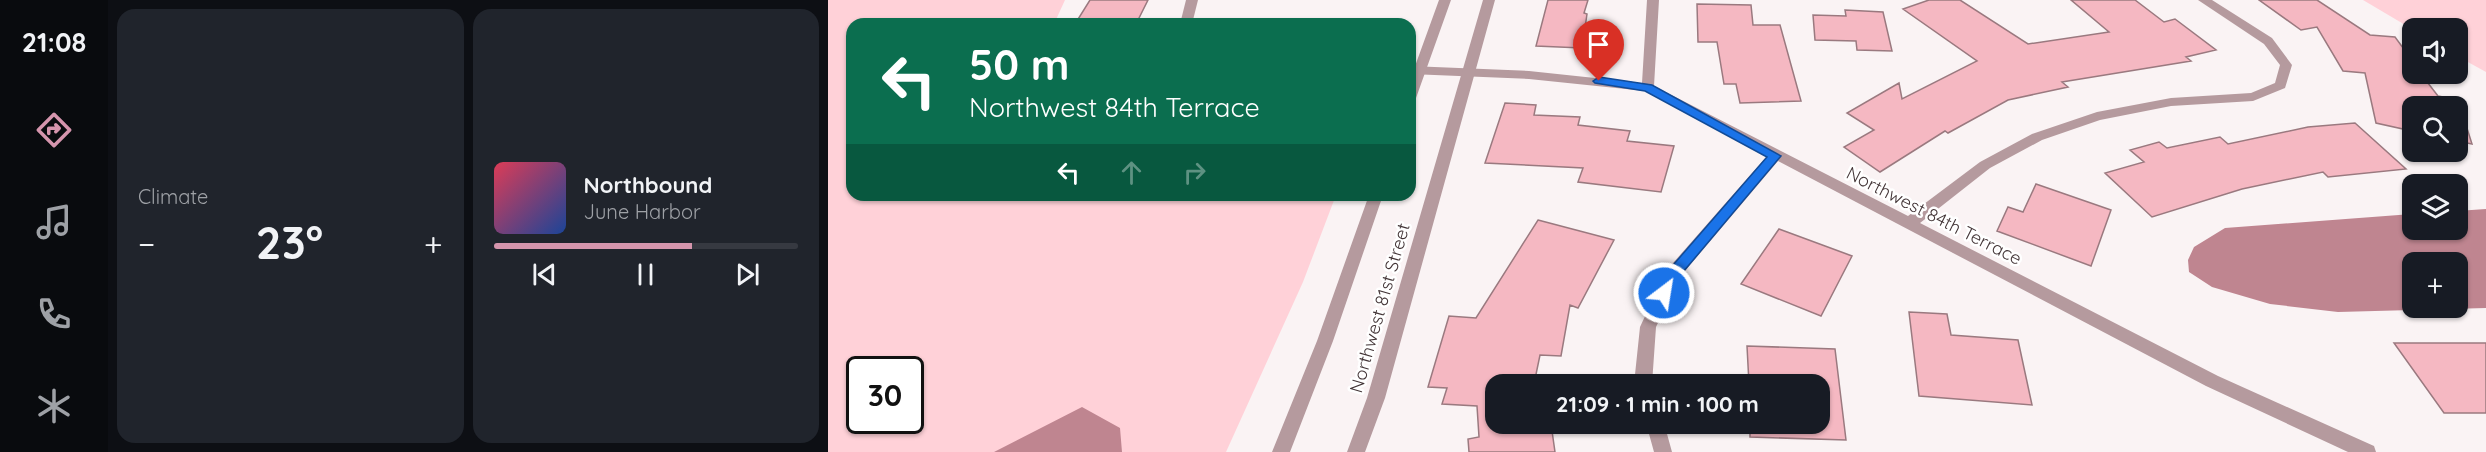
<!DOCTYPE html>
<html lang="en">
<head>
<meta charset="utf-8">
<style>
	body { margin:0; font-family:Quicksand,sans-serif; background:#20242c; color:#f1f3f6; height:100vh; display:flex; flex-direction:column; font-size:22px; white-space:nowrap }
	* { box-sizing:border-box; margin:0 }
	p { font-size:20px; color:#9ea1a6 }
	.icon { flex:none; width:33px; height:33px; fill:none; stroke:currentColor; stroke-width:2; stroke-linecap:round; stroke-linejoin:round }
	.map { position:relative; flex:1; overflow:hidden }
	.sheet { display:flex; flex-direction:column; gap:9px; padding:9px; background:#0d0f14; width:720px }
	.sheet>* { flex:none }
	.hud { position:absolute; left:18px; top:18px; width:570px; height:183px; border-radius:18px; box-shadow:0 2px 4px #0004; background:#0b6e4f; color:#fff; overflow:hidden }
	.buttons { position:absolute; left:1574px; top:18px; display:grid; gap:12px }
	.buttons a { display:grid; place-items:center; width:66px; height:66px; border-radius:12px; background:#171b24; box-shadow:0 2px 4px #0004; font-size:30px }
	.speed { position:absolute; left:18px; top:356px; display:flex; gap:12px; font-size:30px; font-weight:700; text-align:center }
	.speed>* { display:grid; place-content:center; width:78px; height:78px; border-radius:50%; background:#171b24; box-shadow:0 2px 4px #0004; line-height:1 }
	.speed .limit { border:3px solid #111; border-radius:9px; background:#fff; color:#111 }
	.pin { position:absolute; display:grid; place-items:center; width:51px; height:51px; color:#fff; margin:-62px -26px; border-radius:50% 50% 50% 0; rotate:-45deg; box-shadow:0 0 6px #0007 }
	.pin .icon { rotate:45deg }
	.me { position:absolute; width:66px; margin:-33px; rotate:31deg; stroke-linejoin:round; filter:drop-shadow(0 0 4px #0008) }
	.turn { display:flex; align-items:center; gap:21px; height:126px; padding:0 24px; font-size:27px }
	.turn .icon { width:78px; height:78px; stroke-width:2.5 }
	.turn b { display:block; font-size:42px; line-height:51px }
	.lanes { display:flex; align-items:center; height:57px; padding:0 24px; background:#0003; justify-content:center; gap:30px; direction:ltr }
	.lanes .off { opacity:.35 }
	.big { font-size:45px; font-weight:800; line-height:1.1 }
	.sheet .tile { flex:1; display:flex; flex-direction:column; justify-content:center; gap:9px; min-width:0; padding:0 21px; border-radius:18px; background:#20242c }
	.song { display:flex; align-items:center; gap:18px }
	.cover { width:72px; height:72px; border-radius:9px; background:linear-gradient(135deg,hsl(350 70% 55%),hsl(220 70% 35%)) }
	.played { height:6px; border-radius:3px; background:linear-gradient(90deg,#d595ad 65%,#363941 65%) }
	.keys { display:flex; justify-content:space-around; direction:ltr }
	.heat { display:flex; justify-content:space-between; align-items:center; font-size:33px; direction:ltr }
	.sheet .tiles { flex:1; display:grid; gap:9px; grid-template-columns:repeat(2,1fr) }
	.trip { position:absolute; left:657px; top:374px; width:345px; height:60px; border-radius:18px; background:#171b24; box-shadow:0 2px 4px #0004; font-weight:800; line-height:60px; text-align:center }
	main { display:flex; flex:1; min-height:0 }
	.menu { display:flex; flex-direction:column; width:108px; justify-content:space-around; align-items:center; background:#090b0e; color:#9ea1a6 }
	.menu .icon { width:42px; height:42px }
	.menu .on { color:#d595ad }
	.menu b { font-size:27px; color:#f1f3f6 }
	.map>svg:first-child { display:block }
	.green { fill:#ffd1d8; fill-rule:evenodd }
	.water { fill:#bf8590; fill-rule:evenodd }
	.building { fill:#f5b8c2; stroke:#9a797f; stroke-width:1.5 }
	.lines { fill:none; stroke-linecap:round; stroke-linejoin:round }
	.minor { fill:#b59a9e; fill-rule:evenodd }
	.tertiary { fill:#b59a9e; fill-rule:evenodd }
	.route { fill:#1a73e8; stroke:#114b97; stroke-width:1.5 }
	.labels { text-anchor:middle; stroke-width:5; stroke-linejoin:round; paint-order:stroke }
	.street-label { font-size:18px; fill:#423436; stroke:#fff }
</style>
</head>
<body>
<main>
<nav class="menu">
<b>21:08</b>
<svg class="icon on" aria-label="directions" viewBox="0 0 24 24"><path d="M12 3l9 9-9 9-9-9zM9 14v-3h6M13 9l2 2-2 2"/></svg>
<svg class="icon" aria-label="music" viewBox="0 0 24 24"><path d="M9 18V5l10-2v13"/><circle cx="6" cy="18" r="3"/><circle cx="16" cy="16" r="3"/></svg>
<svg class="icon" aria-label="phone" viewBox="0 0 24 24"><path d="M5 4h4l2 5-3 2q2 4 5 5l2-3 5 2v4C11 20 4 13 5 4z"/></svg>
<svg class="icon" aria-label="climate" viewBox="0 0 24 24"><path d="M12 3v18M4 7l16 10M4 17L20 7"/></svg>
</nav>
<section class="sheet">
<div class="tiles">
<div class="tile"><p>Climate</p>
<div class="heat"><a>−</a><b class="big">23°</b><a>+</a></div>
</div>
<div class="tile">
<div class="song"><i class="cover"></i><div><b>Northbound</b><p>June Harbor</p></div></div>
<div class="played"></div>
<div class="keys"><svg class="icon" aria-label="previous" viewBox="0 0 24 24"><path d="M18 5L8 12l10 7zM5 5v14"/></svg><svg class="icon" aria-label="pause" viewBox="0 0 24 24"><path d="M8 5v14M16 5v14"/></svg><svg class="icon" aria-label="next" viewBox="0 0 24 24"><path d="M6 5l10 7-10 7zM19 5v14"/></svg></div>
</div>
</div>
</section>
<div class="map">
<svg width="1658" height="452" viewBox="0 0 1658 452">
	<rect width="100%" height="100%" fill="#faf3f4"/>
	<path class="green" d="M0,0H237L226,24H24V195H508L475,282L398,452H0ZM32,369H82V420H32Z
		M1535,0H1658V72L1629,56V28L1584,29Z"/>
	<path class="water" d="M1658,209V308L1510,312L1442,304L1384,287L1361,272L1360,260L1366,247L1397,228L1584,214V230H1629V211ZM1584,262H1629V308H1584Z
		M254,407L292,428L294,452H166Z"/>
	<path class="building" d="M262,0H320L308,24H247Z
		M720,0H760L756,13L759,14L754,48L708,46Z
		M1101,0H1132L1200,44L1281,32L1243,0H1307L1336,22L1347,19L1388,50L1358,57L1363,61L1234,82L1240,87L1180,100L1120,133L1117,131L1052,172L1016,147L1046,130L1019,113L1071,83L1074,99L1149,61L1075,9Z
		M1431,0H1489L1542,35L1567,37L1584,60V74H1593L1610,96L1630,100L1644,144L1629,141V106H1584V131L1548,123L1537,73L1515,71L1489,27L1473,30Z
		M869,4L923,5L925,25H952L973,101L912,103L908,84H896L889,42H870Z
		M1017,10L1055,12L1064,51L1029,50L1028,41L987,40L985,15L1018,16Z
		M677,103L708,105L706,115L752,117L750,125L802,131L799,141L846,146L833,192L750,182L755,168L657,163Z
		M1527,123L1578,169L1500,177L1495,172L1414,189L1324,217L1277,173L1316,162L1302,150L1331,142L1339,148L1392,137L1400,144L1480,127Z
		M1208,184L1283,210L1263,266L1169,231L1180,207L1195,212Z
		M710,220L786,240L750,308L742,305L733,356L712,355L706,384H668V423H698L697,429L723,424L727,452H641L640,439L651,437L649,406L614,404L619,388L600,387L621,316L648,318Z
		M951,229L1024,256L993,316L913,284Z
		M1081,312L1119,314L1123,335L1190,340L1204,405L1091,396Z
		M1566,343H1658V413H1616Z
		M919,346L1007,349L1018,440L922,437V423H992V384H921Z"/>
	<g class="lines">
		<path class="minor" d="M358,0H370L364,24H352Z
			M819,0H831L826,86L1080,216L1152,162L1204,134L1269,112L1343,98L1423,93L1447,83L1452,65L1436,44L1370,0H1384L1444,38L1464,65L1457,88L1425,101L1343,106L1272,120L1214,140L1162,168L1092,223L1390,376L1546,446L1548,452H1520L1378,386L950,161L851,278L828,327L824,384H806L812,327L838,271L939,156L817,91L701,79L582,74V66L701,71L814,83Z
			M818,423H836L844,452H826Z"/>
		<path class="tertiary" d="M611,0H623L588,98L582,102V80Z
			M655,0H667L557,398L537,452H519L539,398Z
			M541,195H555L505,341L462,452H444L489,341Z"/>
	</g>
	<path class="route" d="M771,77L824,85L953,156L850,278L841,297H831L829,293L839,272L939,157L817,91L767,83L765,81Z"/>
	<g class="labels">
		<g class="street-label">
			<text transform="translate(1106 216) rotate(27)" y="6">Northwest 84th Terrace</text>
			<text transform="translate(552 308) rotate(-74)" y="6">Northwest 81st Street</text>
		</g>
	</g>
</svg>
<div class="buttons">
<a><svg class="icon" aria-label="sound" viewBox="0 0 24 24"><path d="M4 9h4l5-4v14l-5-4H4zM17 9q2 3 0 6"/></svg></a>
<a><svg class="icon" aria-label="search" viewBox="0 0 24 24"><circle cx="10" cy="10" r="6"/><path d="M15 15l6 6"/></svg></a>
<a><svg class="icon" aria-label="layers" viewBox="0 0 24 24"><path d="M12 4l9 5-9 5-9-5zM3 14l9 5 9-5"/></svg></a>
<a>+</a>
</div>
<div class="speed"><div class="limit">30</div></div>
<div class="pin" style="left:771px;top:81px;background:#d93025"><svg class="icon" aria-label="arrive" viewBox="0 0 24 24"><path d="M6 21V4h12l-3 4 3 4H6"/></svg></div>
<svg class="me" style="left:836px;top:293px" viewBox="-20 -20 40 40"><circle r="17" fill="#1a73e8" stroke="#fff" stroke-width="3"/><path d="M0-11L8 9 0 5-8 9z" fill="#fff"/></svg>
<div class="trip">21:09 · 1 min · 100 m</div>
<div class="hud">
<div class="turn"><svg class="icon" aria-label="left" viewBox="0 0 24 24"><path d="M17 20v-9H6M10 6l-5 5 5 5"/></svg><div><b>50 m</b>Northwest 84th Terrace</div></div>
<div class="lanes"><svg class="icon" aria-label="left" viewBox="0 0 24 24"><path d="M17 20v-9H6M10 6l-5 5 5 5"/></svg><svg class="icon off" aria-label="ahead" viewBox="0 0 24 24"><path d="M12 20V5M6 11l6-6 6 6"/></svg><svg class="icon off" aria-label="right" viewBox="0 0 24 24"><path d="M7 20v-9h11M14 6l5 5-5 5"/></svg></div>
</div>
</div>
</main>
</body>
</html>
